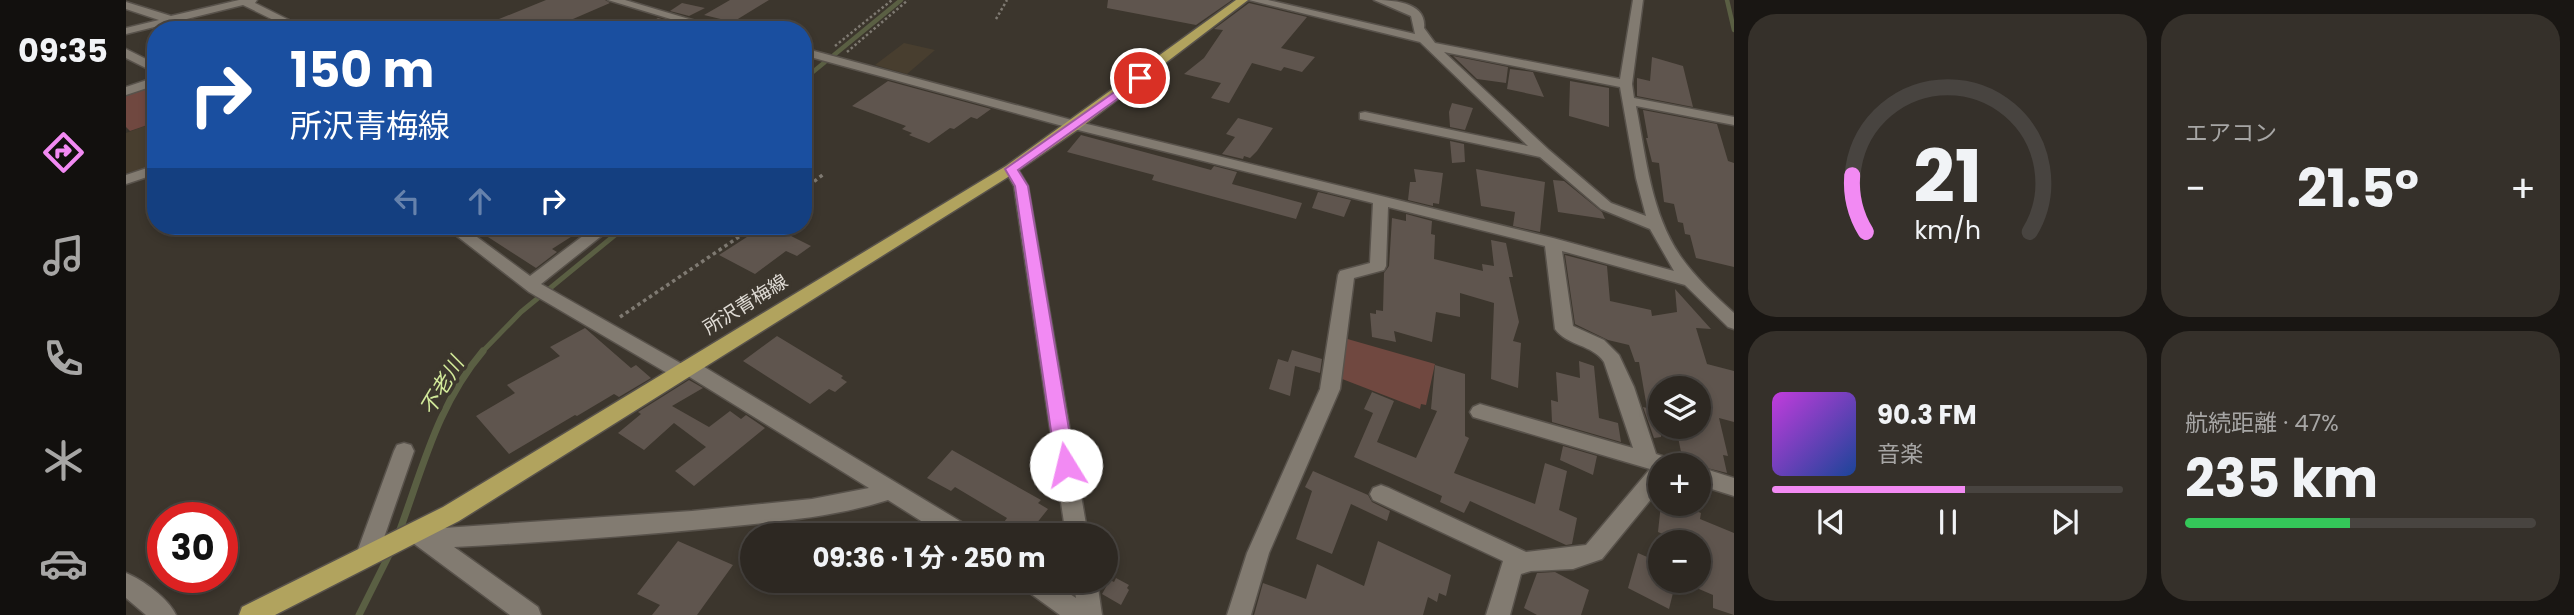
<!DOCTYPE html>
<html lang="ja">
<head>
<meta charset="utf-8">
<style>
	body { margin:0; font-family:Poppins,"Noto Sans JP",sans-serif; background:#35302a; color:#f1f3f6; height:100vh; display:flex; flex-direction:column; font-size:26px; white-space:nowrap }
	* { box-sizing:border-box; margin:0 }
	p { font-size:23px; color:#a7a6a5 }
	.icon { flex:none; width:38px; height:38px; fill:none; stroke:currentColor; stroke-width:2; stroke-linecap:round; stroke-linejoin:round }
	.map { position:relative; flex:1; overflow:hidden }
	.sheet { display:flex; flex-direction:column; gap:14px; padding:14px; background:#191613; width:840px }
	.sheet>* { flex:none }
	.hud { position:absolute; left:21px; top:21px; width:665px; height:214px; border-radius:28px; box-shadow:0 4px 10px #0003,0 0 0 2px #484440; background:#1a4fa0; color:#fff; overflow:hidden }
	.tools { position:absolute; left:1522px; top:376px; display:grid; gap:14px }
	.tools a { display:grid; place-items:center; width:63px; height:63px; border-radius:50%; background:#2d2822; box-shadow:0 4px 10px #0003,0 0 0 2px #484440; font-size:35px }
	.speed { position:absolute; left:21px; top:502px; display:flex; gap:14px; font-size:35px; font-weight:700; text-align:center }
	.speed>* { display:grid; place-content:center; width:91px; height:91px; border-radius:50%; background:#2d2822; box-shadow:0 4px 10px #0003,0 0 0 2px #484440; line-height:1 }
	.speed .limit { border:10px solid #d22; background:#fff; color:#111 }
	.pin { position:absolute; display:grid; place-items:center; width:60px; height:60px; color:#fff; margin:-30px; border:4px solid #fff; border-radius:50%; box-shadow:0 2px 7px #0007 }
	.me { position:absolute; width:77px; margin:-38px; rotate:351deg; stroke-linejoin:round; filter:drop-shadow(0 0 5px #0008) }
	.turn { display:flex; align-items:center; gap:24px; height:147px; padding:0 28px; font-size:32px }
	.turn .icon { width:91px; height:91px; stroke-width:2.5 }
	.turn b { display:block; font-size:49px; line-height:60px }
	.lanes { display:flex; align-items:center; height:66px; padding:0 28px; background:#0003; justify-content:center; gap:35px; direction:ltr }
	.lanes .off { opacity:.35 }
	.big { font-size:52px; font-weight:700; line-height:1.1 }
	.sheet .widget { flex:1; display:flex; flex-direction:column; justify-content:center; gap:10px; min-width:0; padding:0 24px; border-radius:28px; background:#35302a }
	.sheet .dial { align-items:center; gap:0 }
	.dial svg { height:182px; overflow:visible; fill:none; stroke:#484440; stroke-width:7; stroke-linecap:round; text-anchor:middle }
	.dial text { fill:#f1f3f6; stroke:none }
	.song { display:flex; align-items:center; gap:21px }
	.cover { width:84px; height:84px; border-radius:10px; background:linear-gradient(135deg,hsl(290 70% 55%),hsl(220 70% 35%)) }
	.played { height:7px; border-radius:4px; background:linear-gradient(90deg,#f28af3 55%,#484440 55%) }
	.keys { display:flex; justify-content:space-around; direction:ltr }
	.heat { display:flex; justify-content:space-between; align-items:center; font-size:38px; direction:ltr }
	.charge { height:10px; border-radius:5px; background:linear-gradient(90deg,#34c759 47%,#484440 0) }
	.sheet .tiles { flex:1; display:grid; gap:14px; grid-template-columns:repeat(2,1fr) }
	.trip { position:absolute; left:614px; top:523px; width:378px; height:70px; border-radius:35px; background:#2d2822; box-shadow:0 4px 10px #0003,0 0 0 2px #484440; font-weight:700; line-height:70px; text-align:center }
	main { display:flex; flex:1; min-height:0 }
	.tabs { display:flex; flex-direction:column; width:126px; justify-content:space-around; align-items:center; background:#12100e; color:#a7a6a5 }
	.tabs .icon { width:49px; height:49px }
	.tabs .on { color:#f28af3 }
	.tabs b { font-size:32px; color:#f1f3f6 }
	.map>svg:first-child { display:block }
	.built { fill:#483e2f }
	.green { fill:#704840 }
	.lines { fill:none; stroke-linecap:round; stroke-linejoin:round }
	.stream-far2 { stroke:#5a5f43; stroke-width:4.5 }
	.stream-far1 { stroke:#5a5f43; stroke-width:5 }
	.stream { stroke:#5a5f43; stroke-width:7 }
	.building { fill:#5f554e }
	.minor-casing { stroke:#58524b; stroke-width:3 }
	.major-casing { stroke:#58524b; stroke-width:3 }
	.path-far1 { stroke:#7f7a72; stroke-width:2.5; stroke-dasharray:2.5 2.5; stroke-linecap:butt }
	.path { stroke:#7f7a72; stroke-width:3.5; stroke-dasharray:3.5 3.5; stroke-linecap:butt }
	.minor { fill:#827b71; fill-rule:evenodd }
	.major { fill:#b1a35e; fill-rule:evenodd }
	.route { fill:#f28af3; stroke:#9d5a9e; stroke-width:2 }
	.labels { text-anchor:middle; stroke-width:7; stroke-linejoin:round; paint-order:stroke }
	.street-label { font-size:19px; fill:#e0dcd6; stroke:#3c362d }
	.water-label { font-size:21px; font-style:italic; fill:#d2e99a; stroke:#3c362d }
</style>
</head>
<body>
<main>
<nav class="tabs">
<b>09:35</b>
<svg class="icon on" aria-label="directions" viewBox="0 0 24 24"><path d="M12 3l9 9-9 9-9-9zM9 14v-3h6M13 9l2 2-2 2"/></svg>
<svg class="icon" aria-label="music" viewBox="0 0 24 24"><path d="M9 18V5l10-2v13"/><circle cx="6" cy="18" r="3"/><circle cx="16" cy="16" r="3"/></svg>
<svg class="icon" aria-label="phone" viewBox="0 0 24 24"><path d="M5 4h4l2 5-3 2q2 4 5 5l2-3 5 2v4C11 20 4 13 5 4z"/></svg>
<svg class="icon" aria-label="climate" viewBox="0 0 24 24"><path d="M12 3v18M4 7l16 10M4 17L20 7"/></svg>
<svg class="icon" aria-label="car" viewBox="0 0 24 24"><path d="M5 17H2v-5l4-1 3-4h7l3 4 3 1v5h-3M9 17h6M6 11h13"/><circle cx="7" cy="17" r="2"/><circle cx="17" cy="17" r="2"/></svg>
</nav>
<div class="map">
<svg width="1608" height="615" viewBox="0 0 1608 615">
	<rect width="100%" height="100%" fill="#3c362d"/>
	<path class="built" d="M778,43L809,50L781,74L749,65Z
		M30,122V164L0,175V133Z"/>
	<path class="green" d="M30,83V122L4,131L0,127V93Z
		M1218,338L1309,364L1300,405L1295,404L1294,409L1211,377Z"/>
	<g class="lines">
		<path class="stream-far2" d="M1601,0L1608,30
			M708,55L775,0
			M677,80L699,62"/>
		<path class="stream-far1" d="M355,353L395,312L500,226"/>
		<path class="stream" d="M272,535C296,471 311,405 357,351
			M233,615L265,551"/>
	</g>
	<path class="building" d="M420,0H479L484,3L447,19L471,27V30H346Z
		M604,0H643L607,22L578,15Z
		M982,0H1106L1070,25L981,8Z
		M556,3L579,8L563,16L544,11Z
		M1123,3L1181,17L1155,48L1189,57L1176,72L1158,67L1155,71L1126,63L1103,103L1085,98L1095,83L1058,74L1078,58L1097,30L1088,29Z
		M532,18L550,23L539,30H520L518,26Z
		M1327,56L1382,67L1380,83L1351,79Z
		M1526,57L1557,66L1567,107L1511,96V78L1524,81Z
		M1384,69L1407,72L1418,97L1381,89Z
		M762,81L865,109L851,119L845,117L828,129L824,128L803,143L783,135L786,133L776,129L780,126L726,106Z
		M1444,81L1483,88V127L1443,116Z
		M1326,103L1347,108L1339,130L1324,127L1323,112Z
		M1517,110L1591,124L1602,161L1608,163V267L1570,258L1564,235L1559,234L1557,223L1552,222L1548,204L1538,202L1533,163L1526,162L1520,138H1522Z
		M1112,118L1147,128L1131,151L1124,158L1118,156L1117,159L1096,154L1109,137L1100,134Z
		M955,135L1085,170L1088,166L1111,172L1106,184L1176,203L1170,219L1026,180L1028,175L941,152Z
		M1324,141L1338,144L1339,162L1326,163Z
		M1288,169L1317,173L1313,204L1307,203V206L1282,200L1284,182H1290Z
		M1350,169L1419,182L1414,232L1387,226L1389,212L1355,206Z
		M1427,180L1438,181L1476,212L1479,219L1432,212Z
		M1192,192L1225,200L1218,217L1186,208Z
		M1280,214L1306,221L1305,234L1309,235L1308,259L1357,271L1356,264L1368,266L1365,240L1380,243L1387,277H1383L1393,322L1387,341L1395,343L1392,388L1365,379L1368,303L1334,293V317L1310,312L1306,342L1268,331L1270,342L1246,337L1244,313L1250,314V310L1257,311L1258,273L1263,266L1266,218L1280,221Z
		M345,226H462L426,249L431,252L410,268Z
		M638,226H645L685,246L671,256L660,251L629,274L593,255Z
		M1439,255L1481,266L1484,301L1525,310L1526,316L1551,312L1549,289L1585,329L1570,328L1581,364L1608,371V422L1593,418L1602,456L1597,455L1601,473L1557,462L1550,427H1573V388H1535V437L1528,438L1517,407L1521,408L1513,362H1509L1503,345L1482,340L1449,324Z
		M459,328L505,368L510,365L525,378L493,397L488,394L451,416L449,415L383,454L350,416L389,393L381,385L434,356L424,347Z
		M651,336L717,376L715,378L721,382L709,392L703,389L684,404L617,361Z
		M1166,350L1196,359L1194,373L1169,366L1164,396L1143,389L1152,359L1162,362Z
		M1453,361L1468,366L1473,418L1492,423L1495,442L1426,422L1425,400L1432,402L1430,372L1454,378Z
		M1309,365L1339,374V436L1343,438L1328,473L1409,504L1419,463L1441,471L1433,510L1451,518L1446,544L1440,545L1344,501L1338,513L1314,502L1316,496L1228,457L1247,413L1238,409L1246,392L1268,401L1251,442L1290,458L1311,411L1305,409Z
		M563,380L577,388L546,406L583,427L604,411L615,419L620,415L639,428L568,486L549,471L580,447L548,423L518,450L492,433L515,414L512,412Z
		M1437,446L1471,456L1467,475L1434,460Z
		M826,450L915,500L912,503L922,509L910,524L930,536H868L881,518L829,487L825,491L801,478Z
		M1187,471L1242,495L1246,502L1264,511L1261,521L1225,504L1206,554L1170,539L1186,491L1179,487Z
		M1535,504H1553L1575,513L1574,519L1608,533V615L1587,608V595L1573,589L1576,542H1555L1532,532Z
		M552,541L607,565L571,615H526L534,605L511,594Z
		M1252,541L1325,575L1320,596L1313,593L1311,602L1302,597L1297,615H1128L1137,583L1180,599L1191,564L1238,586Z
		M1512,553L1535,563V581H1550L1543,609L1502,588Z
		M1429,572L1463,590L1455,615H1411L1398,608L1411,573Z
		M990,578L1003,585L1001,588L1003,590L995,605L976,594L984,580L988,582Z"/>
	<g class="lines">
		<defs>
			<path id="minor" d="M113,0H131L129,3L183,30H168L117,5L0,34V28L33,20L0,9V2L45,16Z
				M482,0H499L600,30H581Z
				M1123,0H1142L1289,34L1285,16L1248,0C1267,0 1301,2 1298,28L1309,43L1494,79L1507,0H1517L1506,84L1508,98L1608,117V125L1510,106C1520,157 1525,214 1555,257C1570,278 1589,296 1608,313V329L1602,327L1559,285L1436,251L1447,326L1478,340L1493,355L1508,387L1530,454L1548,460L1551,466H1535V487L1476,559L1447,569L1405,571L1395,574L1384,615H1360L1377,561L1247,500L1244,494L1247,488L1255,485L1263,488L1400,552L1460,545L1524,469L1347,417L1344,412L1347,407L1354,404L1507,448L1478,362C1466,344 1441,346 1429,329L1419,246L1262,207L1260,266L1258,270L1228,278L1214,389L1143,553L1125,615H1101L1121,553L1194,389L1212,275L1214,271L1244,263L1247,203L944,128L677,55V48L953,122L1427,238L1548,271L1524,229L1475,209L1414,157L1234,119V113L1239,112L1402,146L1294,42ZM1318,52L1494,87L1510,178L1520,216L1485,203L1423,150Z
				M0,49L30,64V73L0,58Z
				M30,77V85L0,95V87Z
				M30,165V174L0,184V175Z
				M885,165L890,166L902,186L962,536H940L888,186L878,169Z
				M318,226H336L404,276L470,226H488L415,284L556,364L563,360L570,362L847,529L850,536H819L762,500C709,517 655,521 599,527C509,536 419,542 328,547L412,607L415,615H384L287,543L284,536L287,529L295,526L303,529L566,511L686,499L743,488L562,376L555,379L548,377L403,292Z
				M278,443L285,445L288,451L252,555L249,562L241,565L233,562L230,555L268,451L271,445Z
				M1573,467L1608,478V496L1573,485Z
				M0,573C17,580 43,599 50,615H20L0,598Z
				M893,581H924L950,598L947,581H971L976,615H934L897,588Z"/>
			<path id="major" d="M1110,0H1122L954,128L890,172L333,521L149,615H113L116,607L317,507L880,166Z"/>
		</defs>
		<use href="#minor" class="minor-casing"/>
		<use href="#major" class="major-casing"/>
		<path class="path-far1" d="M512,19V30
			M870,19L881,0
			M709,46L766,0
			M721,52L782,0"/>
		<path class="path" d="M677,190L699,173
			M494,317L629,226"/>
		<use href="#minor" class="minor"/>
		<use href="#major" class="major"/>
	</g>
	<path class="route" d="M1014,74L1018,75V80L892,170L902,186L949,465L946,470L940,472L933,470L930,465L889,186L879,169Z"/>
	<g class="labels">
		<g class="street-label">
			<text transform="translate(619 304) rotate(-32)" y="7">所沢青梅線</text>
		</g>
		<g class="water-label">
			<text transform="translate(316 386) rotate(-59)" y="7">不老川</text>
		</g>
	</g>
</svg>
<div class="tools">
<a><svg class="icon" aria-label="layers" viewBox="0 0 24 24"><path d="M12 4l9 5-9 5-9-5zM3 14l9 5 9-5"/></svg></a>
<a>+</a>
<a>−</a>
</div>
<div class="speed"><div class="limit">30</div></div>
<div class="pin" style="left:1014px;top:78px;background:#d93025"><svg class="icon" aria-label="arrive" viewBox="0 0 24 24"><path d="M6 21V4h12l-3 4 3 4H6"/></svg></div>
<svg class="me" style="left:940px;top:465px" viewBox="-20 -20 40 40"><circle r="19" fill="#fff"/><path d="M0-13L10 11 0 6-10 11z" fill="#f28af3"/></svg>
<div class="trip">09:36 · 1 分 · 250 m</div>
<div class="hud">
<div class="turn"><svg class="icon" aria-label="right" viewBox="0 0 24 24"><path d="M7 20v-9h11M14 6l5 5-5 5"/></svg><div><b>150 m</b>所沢青梅線</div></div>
<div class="lanes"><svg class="icon off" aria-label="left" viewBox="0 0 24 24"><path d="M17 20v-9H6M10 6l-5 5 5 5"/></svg><svg class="icon off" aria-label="ahead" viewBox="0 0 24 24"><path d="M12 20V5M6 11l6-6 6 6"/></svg><svg class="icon" aria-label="right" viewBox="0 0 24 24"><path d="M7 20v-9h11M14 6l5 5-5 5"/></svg></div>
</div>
</div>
<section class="sheet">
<div class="tiles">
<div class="widget dial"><svg viewBox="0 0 100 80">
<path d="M14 69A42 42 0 1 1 86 69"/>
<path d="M14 69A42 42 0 0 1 8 44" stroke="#f28af3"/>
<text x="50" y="56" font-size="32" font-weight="700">21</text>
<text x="50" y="72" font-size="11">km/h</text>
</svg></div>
<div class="widget"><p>エアコン</p>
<div class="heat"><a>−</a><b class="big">21.5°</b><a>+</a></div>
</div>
<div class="widget">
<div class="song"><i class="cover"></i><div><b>90.3 FM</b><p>音楽</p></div></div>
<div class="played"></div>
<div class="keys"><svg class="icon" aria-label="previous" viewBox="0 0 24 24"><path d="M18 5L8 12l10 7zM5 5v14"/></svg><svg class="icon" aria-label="pause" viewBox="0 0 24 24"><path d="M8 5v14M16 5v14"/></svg><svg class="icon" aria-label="next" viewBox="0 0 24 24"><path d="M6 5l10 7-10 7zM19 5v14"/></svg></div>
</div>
<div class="widget"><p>航続距離 · 47%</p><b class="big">235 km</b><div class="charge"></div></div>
</div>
</section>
</main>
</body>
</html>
